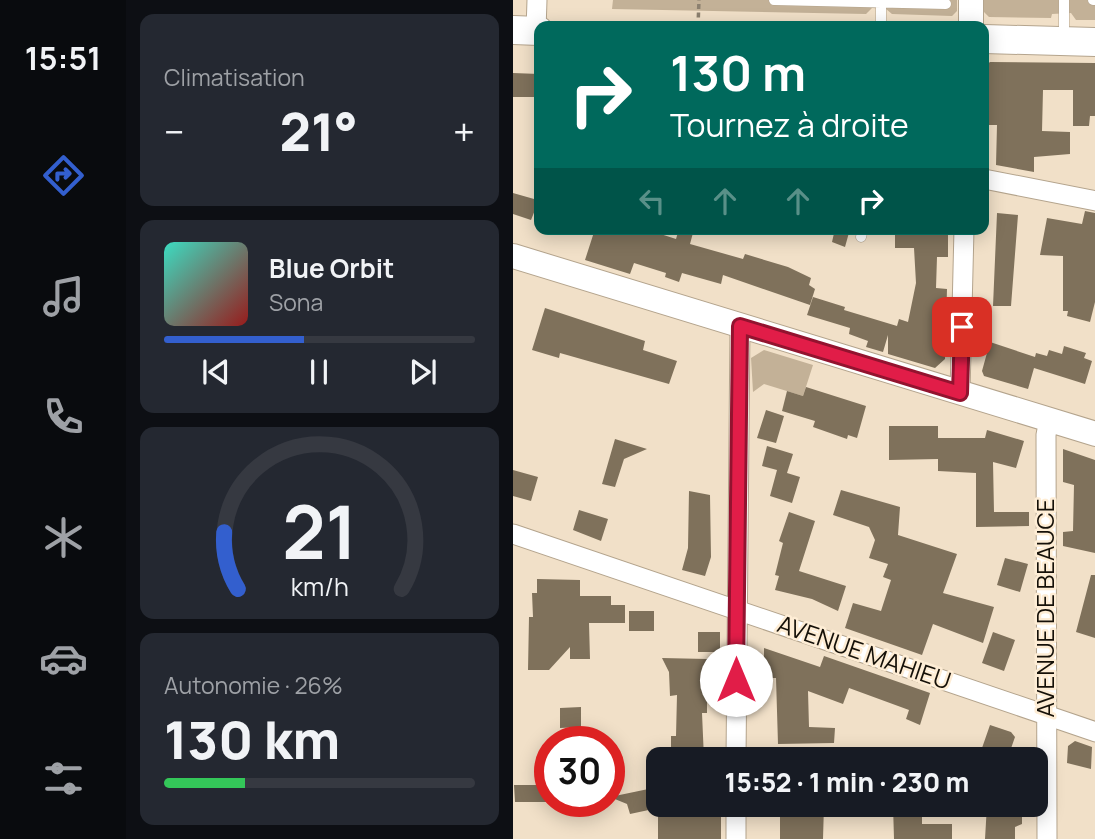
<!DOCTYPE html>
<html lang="fr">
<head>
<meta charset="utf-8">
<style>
	body { margin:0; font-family:Manrope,sans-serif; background:#242831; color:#f1f3f6; height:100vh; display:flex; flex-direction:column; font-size:26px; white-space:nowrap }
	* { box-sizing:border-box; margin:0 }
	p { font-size:23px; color:#9ea1a6 }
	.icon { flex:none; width:38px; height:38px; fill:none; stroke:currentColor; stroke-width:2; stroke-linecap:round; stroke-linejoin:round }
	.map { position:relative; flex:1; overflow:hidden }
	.panel { display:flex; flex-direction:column; gap:14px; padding:14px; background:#0d0f14; width:387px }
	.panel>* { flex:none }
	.guide { position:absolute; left:21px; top:21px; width:455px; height:214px; border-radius:14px; box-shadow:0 4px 18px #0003; background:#00695c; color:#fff; overflow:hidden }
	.speed { position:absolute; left:21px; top:726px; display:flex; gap:14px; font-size:35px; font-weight:700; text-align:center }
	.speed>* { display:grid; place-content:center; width:91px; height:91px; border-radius:50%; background:#171b24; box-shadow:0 4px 18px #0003; line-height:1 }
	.speed .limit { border:10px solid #d22; background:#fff; color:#111 }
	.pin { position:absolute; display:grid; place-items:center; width:60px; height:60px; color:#fff; margin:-30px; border-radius:14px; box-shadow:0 4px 10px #0006 }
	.me { position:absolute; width:77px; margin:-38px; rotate:0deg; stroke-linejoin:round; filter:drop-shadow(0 0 5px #0008) }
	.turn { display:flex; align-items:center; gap:24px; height:147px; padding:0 21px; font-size:32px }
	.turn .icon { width:91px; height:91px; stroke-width:2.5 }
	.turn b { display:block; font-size:49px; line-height:60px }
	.lanes { display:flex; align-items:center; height:66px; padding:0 21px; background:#0003; justify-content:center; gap:35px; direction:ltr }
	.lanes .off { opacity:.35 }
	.big { font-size:52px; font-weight:800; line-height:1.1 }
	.panel .card { flex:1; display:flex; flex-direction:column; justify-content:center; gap:10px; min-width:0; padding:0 24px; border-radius:14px; background:#242831 }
	.panel .dial { align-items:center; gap:0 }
	.dial svg { height:182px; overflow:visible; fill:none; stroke:#363941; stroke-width:7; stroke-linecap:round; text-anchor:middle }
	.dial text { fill:#f1f3f6; stroke:none }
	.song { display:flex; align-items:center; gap:21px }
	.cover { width:84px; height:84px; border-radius:10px; background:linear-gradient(135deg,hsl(170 70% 55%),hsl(0 70% 35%)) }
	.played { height:7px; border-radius:4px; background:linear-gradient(90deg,#335fce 45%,#363941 45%) }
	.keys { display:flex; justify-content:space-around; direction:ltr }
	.heat { display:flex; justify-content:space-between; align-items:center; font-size:38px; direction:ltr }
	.charge { height:10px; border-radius:5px; background:linear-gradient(90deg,#34c759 26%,#363941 0) }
	.trip { position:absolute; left:133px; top:747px; width:402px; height:70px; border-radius:14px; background:#171b24; box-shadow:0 4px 18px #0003; font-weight:800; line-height:70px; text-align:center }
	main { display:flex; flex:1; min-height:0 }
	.tabs { display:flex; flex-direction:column; width:126px; justify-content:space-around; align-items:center; background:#090b0e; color:#9ea1a6 }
	.tabs .icon { width:49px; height:49px }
	.tabs .on { color:#335fce }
	.tabs b { font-size:32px; color:#f1f3f6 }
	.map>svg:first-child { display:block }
	.green { fill:#c3b197 }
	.building { fill:#7f715b }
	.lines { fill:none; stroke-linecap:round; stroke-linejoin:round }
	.service-casing { stroke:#b4a48d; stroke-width:11 }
	.minor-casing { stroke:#b4a48d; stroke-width:21 }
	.tertiary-casing { stroke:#b4a48d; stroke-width:26 }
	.secondary-casing { stroke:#b4a48d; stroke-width:30 }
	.path { stroke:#8c806f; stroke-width:3.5; stroke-dasharray:5 3.5; stroke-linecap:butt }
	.service { stroke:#fff; stroke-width:10 }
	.minor { stroke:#fff; stroke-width:19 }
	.tertiary { stroke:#fff; stroke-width:24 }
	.secondary { stroke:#fff; stroke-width:28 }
	.route-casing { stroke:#92132f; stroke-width:18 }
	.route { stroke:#e11d48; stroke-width:12 }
	.labels { text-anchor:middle; stroke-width:5; stroke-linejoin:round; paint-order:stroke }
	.street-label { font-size:24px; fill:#151008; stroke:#feedd5 }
</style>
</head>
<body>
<main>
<nav class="tabs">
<b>15:51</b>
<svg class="icon on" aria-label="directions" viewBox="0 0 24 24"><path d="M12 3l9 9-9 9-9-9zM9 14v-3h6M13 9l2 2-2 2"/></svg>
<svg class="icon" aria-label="music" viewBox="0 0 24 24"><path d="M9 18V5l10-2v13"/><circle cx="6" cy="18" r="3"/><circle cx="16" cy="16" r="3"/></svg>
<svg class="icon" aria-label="phone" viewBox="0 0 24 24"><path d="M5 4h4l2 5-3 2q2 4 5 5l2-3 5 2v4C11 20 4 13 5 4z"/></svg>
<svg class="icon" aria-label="climate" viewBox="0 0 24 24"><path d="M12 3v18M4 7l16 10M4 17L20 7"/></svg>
<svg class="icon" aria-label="car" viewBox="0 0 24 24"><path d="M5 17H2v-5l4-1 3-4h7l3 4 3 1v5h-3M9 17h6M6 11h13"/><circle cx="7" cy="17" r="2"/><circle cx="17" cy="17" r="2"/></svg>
<svg class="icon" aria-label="filters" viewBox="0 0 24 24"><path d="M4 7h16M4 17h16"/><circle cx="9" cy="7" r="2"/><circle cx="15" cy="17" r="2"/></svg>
</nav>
<section class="panel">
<div class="card"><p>Climatisation</p>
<div class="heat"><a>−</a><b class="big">21°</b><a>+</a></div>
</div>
<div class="card">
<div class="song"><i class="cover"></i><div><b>Blue Orbit</b><p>Sona</p></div></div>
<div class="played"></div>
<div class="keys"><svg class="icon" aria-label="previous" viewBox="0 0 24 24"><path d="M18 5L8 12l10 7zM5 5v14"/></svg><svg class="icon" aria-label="pause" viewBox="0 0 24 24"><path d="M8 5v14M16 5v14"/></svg><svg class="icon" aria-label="next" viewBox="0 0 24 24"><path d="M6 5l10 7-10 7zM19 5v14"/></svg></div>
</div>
<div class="card dial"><svg viewBox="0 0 100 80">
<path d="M14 69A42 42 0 1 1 86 69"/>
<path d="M14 69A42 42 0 0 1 8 44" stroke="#335fce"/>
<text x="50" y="56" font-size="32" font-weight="700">21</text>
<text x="50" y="72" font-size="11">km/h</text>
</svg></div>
<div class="card"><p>Autonomie · 26%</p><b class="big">130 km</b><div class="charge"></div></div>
</section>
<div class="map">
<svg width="583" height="839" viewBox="0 0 583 839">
	<rect width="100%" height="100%" fill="#f1e0c8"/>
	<path class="green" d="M100,0H444V11L439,16L379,14L373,9L359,8L353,14L99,9Z
		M471,0H582V20H563L558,13L539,14L538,18L476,17L471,12Z
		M251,350L300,365L290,396L251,384L240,392L238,358Z"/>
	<path class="building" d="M477,62L582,63V116H577L576,126H560V90H530L529,131L557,132V154L521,157V172L483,165L484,125H471V67Z
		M0,73L26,74V97H0Z
		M0,193L21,199L24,205L18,220L0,214Z
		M572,211L582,213V302L577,322L554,316L555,311H550V256L527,255L534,218L569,224Z
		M484,213L505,215L498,306H480Z
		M82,229H132L163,239L166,229H181L177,244L230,259L232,254L275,267L298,278L296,285L302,289L297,305L210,275L208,284L169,273L166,282L152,277L153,273L121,263L117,274L72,260Z
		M322,229H337L332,247L319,242Z
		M435,229V257H424L423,288L434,289L432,359L422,368L375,354V335L370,352L353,347L355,341L336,334L337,328L294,315L300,297L332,307L331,310L384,326L386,319L395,322L403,283L401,248H382V230Z
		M32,308L132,341L130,350L164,361L156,384L47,353L46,358L19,350Z
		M477,342L522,357L523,353L534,356L536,350L549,354L551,346L573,353L571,358L579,361L572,384L521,368L515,389L471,376L469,371Z
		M293,387L353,406L344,438L335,435L334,439L300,427L302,421L269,411L274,391L290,396Z
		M253,410L271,416L263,443L244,438Z
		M376,426H425V438H472L474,430L511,441L503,468L480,462L481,512H516V526L463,527V473L425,471V459L376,460Z
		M102,439L134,449L111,459L102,487L89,484Z
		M254,446L280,454L274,473L287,477L279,503L257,496L264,470L249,466Z
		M550,449L582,460V553L550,546V532L560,531L561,485L550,482Z
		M0,470L25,477L18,501L0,496Z
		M328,490L387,507L385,535L444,554L430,593L481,607L470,643L420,624L409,655L332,628L340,603L368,611L378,580L370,577L375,564L356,558L362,540L356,527L320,515Z
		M176,491L197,495L198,557L192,576L169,570L175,548Z
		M66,510L95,519L88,541L60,530Z
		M276,512L302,521L286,571L333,586L325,611L299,599L262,590L266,576L262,575L270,543L266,541Z
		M492,558L515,564L507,592L484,585Z
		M578,575H582V638L563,632Z
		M24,579L67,580V596H98V605H112V623H76L77,659H57V647L36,670H15L16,617H20L19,593H24Z
		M116,611H141V631H116Z
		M185,632H207V652H185Z
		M480,632L502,640L491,671L469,663Z
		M251,648L307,667L311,656L417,693L407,725L393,719L396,710L336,688L330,704L295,691L296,727L322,728L321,743L265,744L263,678H251Z
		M149,658L194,659V713H189L191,759L158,760V736H163L164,695L157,696L156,672Z
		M68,707V727L47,728V708Z
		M477,725L498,732L502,737L495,757L469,748Z
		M562,741L579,747L578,769L554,763L555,746Z
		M1,785H37V802H2Z
		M145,787V805H208V839H145V808L117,814L114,804L97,797Z
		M267,805H311L310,839H267Z
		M380,805H409V824H439V839H381Z
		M474,805L509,807V824L502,827V839H472Z"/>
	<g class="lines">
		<defs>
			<path id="service" d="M261,0L433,4
				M580,0H583
				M368,26V0
				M551,37V0
				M348,237L350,229"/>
			<path id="minor" d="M23,30L24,0
				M471,179L583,201
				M447,393L451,229
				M0,534L583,732
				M223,760L227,326
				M223,805V839
				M534,839L533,435L536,419"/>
			<path id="tertiary" d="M458,26V0
				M0,256L583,434"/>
			<path id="secondary" d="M0,30L26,31
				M471,39L583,42"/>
		</defs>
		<use href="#service" class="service-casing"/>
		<use href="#minor" class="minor-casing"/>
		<use href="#tertiary" class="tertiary-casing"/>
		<use href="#secondary" class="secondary-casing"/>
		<path class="path" d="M185,26L186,0"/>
		<use href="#service" class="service"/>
		<use href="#minor" class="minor"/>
		<use href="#tertiary" class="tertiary"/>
		<use href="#secondary" class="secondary"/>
	</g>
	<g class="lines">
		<defs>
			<path id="route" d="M223,680L227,326L447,393L449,327"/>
		</defs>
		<use href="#route" class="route-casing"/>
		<use href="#route" class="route"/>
	</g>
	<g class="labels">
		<g class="street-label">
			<text transform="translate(533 608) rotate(-90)" y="8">AVENUE DE BEAUCE</text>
			<text transform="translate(351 653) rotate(19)" y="8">AVENUE MAHIEU</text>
		</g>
	</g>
</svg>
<div class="speed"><div class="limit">30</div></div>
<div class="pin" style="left:449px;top:327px;background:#d93025"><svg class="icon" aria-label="arrive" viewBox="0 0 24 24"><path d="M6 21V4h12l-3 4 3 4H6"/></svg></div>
<svg class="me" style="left:223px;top:680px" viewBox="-20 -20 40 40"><circle r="19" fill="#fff"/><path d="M0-13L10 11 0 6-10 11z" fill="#e11d48"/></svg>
<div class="trip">15:52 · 1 min · 230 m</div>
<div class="guide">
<div class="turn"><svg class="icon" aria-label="right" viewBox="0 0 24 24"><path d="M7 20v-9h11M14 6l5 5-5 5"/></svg><div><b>130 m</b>Tournez à droite</div></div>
<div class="lanes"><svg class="icon off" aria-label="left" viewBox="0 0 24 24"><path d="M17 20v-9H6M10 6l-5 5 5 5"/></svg><svg class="icon off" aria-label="ahead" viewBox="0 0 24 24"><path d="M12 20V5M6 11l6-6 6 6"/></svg><svg class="icon off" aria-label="ahead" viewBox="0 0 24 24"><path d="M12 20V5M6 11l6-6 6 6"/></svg><svg class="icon" aria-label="right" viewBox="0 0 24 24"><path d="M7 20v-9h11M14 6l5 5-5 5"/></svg></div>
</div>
</div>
</main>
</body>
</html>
